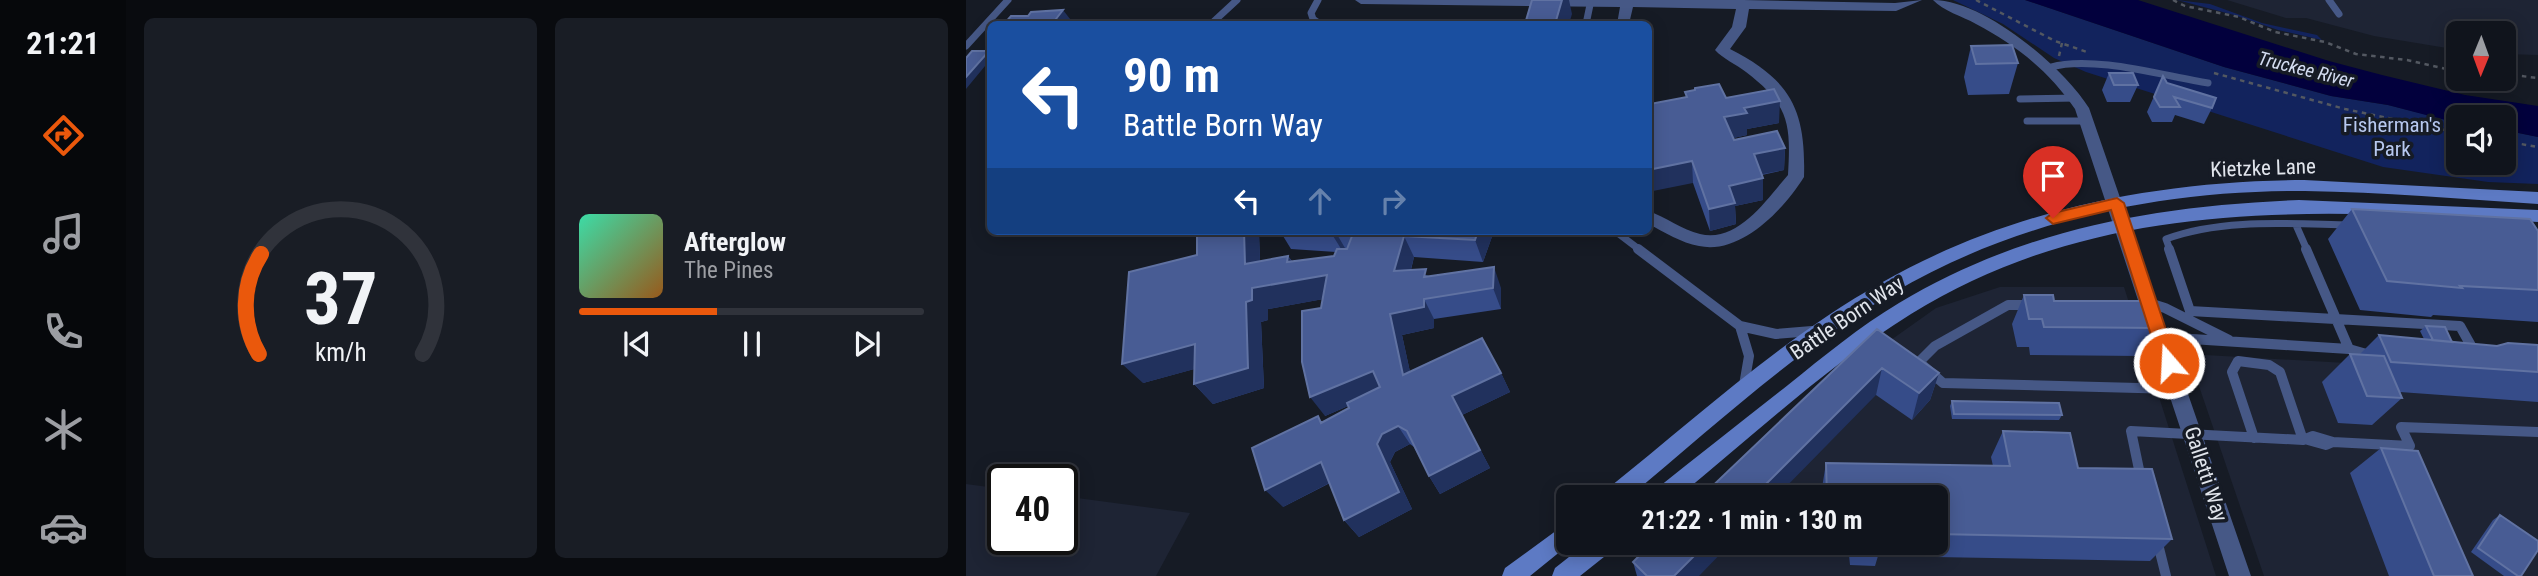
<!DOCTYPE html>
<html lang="en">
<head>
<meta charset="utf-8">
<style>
	body { margin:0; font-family:"Roboto Condensed",sans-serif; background:#191d25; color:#f1f3f6; height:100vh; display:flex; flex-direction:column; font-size:26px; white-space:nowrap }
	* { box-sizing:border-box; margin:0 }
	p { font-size:23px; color:#9c9ea3 }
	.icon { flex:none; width:38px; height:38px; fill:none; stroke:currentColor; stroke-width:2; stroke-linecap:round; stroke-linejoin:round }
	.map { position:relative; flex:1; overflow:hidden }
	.panel { display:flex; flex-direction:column; gap:18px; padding:18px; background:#090b0f; width:840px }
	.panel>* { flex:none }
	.hud { position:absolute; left:21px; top:21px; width:665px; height:214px; border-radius:10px; box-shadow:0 4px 18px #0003,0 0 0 2px #30333b; background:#1a4fa0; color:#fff; overflow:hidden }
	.needle { width:46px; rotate:181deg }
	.buttons { position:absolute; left:1480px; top:21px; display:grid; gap:14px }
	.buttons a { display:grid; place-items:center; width:70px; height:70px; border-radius:10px; background:#10141c; box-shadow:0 4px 18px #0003,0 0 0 2px #30333b; font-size:35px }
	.speed { position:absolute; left:21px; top:464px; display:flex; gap:14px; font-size:35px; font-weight:700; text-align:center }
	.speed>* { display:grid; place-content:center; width:91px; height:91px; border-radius:50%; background:#10141c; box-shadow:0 4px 18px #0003,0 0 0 2px #30333b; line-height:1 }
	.speed .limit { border:4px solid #111; border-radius:10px; background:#fff; color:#111 }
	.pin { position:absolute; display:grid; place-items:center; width:60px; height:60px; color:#fff; margin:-72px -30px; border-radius:50% 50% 50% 0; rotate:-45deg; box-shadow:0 0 7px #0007 }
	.pin .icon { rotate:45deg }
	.me { position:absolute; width:77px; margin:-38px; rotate:341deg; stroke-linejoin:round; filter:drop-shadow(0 0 5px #0008) }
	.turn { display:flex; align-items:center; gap:24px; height:147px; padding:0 21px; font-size:32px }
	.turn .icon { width:91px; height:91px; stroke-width:2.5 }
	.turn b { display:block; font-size:49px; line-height:60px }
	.lanes { display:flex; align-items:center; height:66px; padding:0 21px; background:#0003; justify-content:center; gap:35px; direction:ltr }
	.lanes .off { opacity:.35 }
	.panel .card { flex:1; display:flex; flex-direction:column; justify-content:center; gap:10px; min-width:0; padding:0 24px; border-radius:10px; background:#191d25 }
	.panel .dial { align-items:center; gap:0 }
	.dial svg { height:182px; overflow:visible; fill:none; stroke:#30333b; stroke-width:7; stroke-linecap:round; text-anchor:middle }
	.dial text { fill:#f1f3f6; stroke:none }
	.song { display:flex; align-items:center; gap:21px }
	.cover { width:84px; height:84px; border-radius:10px; background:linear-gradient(135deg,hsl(160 70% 55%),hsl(30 70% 35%)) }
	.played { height:7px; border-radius:4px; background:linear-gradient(90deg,#ea580c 40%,#30333b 40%) }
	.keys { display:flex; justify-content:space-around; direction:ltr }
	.panel .tiles { flex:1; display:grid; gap:18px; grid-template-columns:repeat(2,1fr) }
	.trip { position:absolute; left:590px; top:485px; width:392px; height:70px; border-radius:10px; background:#10141c; box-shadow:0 4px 18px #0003,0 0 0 2px #30333b; font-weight:700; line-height:70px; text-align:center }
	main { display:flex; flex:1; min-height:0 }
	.dock { display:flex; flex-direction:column; width:126px; justify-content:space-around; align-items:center; background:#06080b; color:#9c9ea3 }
	.dock .icon { width:49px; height:49px }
	.dock .active { color:#ea580c }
	.dock b { font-size:32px; color:#f1f3f6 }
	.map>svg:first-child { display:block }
	.built { fill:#1e2434 }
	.green { fill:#12235d }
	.water { fill:#02003d }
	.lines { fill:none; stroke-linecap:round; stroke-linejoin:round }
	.path { stroke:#535861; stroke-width:2.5; stroke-dasharray:4.5 4.5; stroke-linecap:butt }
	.service-far1 { stroke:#465886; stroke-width:7 }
	.service { stroke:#465886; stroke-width:10 }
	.minor { fill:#465886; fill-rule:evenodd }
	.tertiary { fill:#465886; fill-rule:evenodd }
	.secondary { fill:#5d7ac4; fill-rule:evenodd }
	.wall { fill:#364c89 }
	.shaded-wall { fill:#21315d }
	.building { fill:#485c94; stroke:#6072a2; stroke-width:2 }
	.route { fill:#ea580c; stroke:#983908; stroke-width:2 }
	.labels { text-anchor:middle; stroke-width:7; stroke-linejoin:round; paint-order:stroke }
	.far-water-label { font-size:19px; font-style:italic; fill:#d3dcf0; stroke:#161b25 }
	.park-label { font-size:21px; fill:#b8c9f0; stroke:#161b25 }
	.street-label { font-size:21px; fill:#e1e5ec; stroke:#161b25 }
</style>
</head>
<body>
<main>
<nav class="dock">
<b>21:21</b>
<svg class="icon active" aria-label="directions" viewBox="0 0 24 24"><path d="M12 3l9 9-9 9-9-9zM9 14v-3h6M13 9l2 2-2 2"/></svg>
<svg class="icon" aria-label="music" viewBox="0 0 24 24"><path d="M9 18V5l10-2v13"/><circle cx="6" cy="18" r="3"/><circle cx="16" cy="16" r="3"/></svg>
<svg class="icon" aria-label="phone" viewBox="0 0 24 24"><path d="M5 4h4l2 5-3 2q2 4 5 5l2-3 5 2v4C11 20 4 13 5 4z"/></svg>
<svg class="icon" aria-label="climate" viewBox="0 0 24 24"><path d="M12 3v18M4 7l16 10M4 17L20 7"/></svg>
<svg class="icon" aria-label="car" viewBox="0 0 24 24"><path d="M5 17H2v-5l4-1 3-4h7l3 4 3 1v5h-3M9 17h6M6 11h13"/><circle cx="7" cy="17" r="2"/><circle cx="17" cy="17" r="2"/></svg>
</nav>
<section class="panel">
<div class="tiles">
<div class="card dial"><svg viewBox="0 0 100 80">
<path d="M14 69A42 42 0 1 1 86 69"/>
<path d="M14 69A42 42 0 0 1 15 25" stroke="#ea580c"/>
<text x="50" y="56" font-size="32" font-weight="700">37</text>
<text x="50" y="72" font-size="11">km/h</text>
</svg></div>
<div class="card">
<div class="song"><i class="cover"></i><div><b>Afterglow</b><p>The Pines</p></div></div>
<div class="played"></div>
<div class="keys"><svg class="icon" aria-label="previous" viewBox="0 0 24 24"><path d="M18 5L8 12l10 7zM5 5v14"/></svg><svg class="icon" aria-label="pause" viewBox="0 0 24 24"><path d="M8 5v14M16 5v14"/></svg><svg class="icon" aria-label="next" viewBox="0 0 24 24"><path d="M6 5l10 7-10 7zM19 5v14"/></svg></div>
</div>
</div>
</section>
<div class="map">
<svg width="1572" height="576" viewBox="0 0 1572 576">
	<rect width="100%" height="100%" fill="#161b25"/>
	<path class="built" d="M1261,0H1572V55L1538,54V33H1493V50L1408,36L1340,18H1320Z
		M1034,287H1158L1250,576H681L715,543L970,542V497H761L901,357L970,308Z
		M1222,354L1572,374V576H1298Z
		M0,484L37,489V539H96V496L224,513L190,576H0Z"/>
	<path class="green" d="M987,0H1059L1258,67L1365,96L1422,105L1493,123V163H1538V130L1572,137V184L1522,182L1417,167L1120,72L1088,58L1037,24Z
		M1211,0L1244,4L1296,23L1351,35L1356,40L1312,30L1268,15Z"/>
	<path class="water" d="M1059,0H1172L1363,61L1416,75L1499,95L1572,106V137L1538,130V117H1493V123L1483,121L1422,105L1365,96L1258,67Z"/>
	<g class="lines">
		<path class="path" d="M1010,0L1089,41L1121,52
			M1207,0L1219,6L1273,17L1309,32L1359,42L1390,54L1441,60L1493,72
			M1093,56L1096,43
			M1248,73L1379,109L1493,133
			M1538,74L1572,78
			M1538,141L1572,147"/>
		<path class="service-far1" d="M352,0L345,13L347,19L354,24
			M1363,0L1373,14
			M245,24L271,0
			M620,24L625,0
			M0,46L42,0
			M1085,67C1127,55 1198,76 1242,83
			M1054,99L1111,98
			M1061,121H1122
			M1330,225L1341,250
			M649,231L674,250
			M1204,250L1200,239C1256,218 1325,224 1384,225"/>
		<path class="service" d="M672,249L774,326L810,334L846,331
			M1203,249L1224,311L1494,326L1508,351
			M1340,249L1383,349
			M1183,303L1199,308L1263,340
			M1063,305H1042L969,346L953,362L977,383L1211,389
			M774,326L783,356L778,385
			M1194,337L1383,349L1404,355
			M1288,438L1266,372L1272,361L1303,365L1314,372L1337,440
			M1367,442L1444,446L1435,427L1572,432
			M1175,479L1165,431L1337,440L1347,436L1367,442L1360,445L1342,440
			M1191,540L1200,576"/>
		<path class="minor" d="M389,0H777L929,3L956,0L930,11L783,9L780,27L764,49C825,80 840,110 838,177C818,209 775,255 733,246C715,243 699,232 682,224V211C700,217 716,230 734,234C772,243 800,200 822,175C825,123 823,105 780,72C770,64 757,59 749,50L766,27L770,9L667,7L663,24H651L654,7L395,4Z"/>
		<path class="tertiary" d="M967,0C1018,0 1096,66 1123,108L1285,576H1263L1109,109C1083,71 1050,45 1010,24C996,16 977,11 967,0Z"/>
		<path class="secondary" d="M1338,180L1572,192V204C1494,199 1417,192 1339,191C1196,190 1051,220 927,293C831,349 748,426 663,497H637L640,490C729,419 815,339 915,283C1045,209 1190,181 1338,180Z
			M1333,200L1572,210V222C1355,210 1139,194 945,314C861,366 788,435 712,497H686L689,490C733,455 777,420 822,385C858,356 893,327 933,303C1058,228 1190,206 1333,200Z
			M602,522V542H606L564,576H536L539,568Z
			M622,542H651L648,549L614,576H586L589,568Z"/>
	</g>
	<path class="wall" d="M1005,46L1052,63L1043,94L1002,95L998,77Z
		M1143,73L1172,85L1164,102H1141L1136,90Z
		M1197,76L1201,83L1246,108L1238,124L1209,115L1206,122H1186L1181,112Z
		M719,92L760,98L813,123L781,129V135L767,138L768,140L819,148L818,170L796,175L797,178V200L769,206L770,224L744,231L727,183L685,114L684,104L720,97Z
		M1386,209L1572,231V322L1467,315L1465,317L1394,310L1362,239Z
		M314,231H528L517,262L448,257L445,270L463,276L535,288V309L468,319V328L436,335L444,372L535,373L544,392L496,415L524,468L474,494L463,476L448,447L444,444L429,452L424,462L446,509L393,537L378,520L364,483L317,507L357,422L383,408L382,406L359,416L355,308L357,299L302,309V320L295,322L298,388L247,404L228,384V369L177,383L231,255L293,234L294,261L322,256L326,261L368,256L370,252L325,249Z
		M1058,295L1088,301L1192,328L1174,356L1064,355L1063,347H1051L1046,324Z
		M1460,326L1486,342L1531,346L1572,345V402L1434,392L1436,398L1406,425L1372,423L1356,382L1384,354L1393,355L1413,335L1458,339L1454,331Z
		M911,329L973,373L964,400L946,420L910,395Z
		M986,401L1096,415L1093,420L986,419L984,406Z
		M1037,431L1112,468L1206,539L1184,561L912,556L909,566L884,565L883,555H858V542H970V497H856V488L860,463L1027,466L1025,457Z
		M1415,448L1507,576H1423L1384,473Z
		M1534,515L1555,576H1538L1505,552L1527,520Z
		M667,562L733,576H671Z"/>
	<path class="shaded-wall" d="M596,0H603L606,14L603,24H589Z
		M97,10L108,24H86Z
		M23,51L24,53V60L0,89V77Z
		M814,101L813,123L781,129V135L759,140L758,117L778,108Z
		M819,148L818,170L787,176L788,154Z
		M726,161L727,183L682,192V170Z
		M797,178V200L769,206L770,224L744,231L743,209L763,186Z
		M278,231H291L293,234L295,285L279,264Z
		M364,231H369L379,248L377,252Z
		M512,231H528L517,262L509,240Z
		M438,236L448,257L439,292L428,271Z
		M322,256L336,277L361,275L374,296L302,309V320L295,322L298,388L247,404L228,384L286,288L321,262Z
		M528,267L535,288V309L527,288Z
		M458,299L468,319V328L436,335L449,395L437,375L424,314Z
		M229,344L247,364L177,383L156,364Z
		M916,368L910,395L810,497H787Z
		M407,371L419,390L359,416L344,397Z
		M535,373L544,392L496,415L524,468L474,494L463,476L486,396Z
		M973,373L964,400L946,420L953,393Z
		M432,426L444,444L429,452L424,462L446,509L393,537L378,520L416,434Z
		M355,462L371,479L317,507L299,490Z
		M742,542H766L733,576H708Z"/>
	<path class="building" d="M566,0H596L589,24H559Z
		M97,10L86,24H38L45,16H62L65,12Z
		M1046,45L1052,63L1010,64L1005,46Z
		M6,51H23L0,77V58Z
		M1143,73H1167L1172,85H1148Z
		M1197,76L1201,83L1250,98L1246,108L1208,97L1214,107H1194L1188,97Z
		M753,84L760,98L808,89L814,101L778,108L781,113L758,117L768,140L811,131L819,148L788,154L797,178L763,186L769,203L743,209L726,161L682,170V115L687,114L684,104L721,97L719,92L729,90V88Z
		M1386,209L1564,219L1572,231V290L1494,286L1496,288L1421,281Z
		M231,231H278L279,264L322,256L321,262L368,256L371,249H381L388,231H512L509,240L438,236L428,271L460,269L458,277L528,267L527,288L458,299V307L424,314L437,375L516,338L535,373L486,396L514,450L463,476L441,431L432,426L416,434L411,444L433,492L378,520L355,462L299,490L286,448L352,416L355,423L383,408L381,403L414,387L407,371L344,397L336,362V311L355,308L361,275L286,288V300L280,302L282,368L228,384L229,344L156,364L163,272L231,255Z
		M1058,295H1087L1088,301H1183L1192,328L1078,327L1076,319H1063Z
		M1460,326L1479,327L1486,342L1464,340H1467Z
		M911,329L973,373L953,393L916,368L787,497H735Z
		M1413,335L1531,346L1542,343L1572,345V372L1425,362Z
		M1384,354L1418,356L1436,398L1401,396Z
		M986,401L1093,403L1096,415L988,414Z
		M1037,431L1104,433L1112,468L1186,469L1206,539L970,534V497H861L860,463L1044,466Z
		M1415,448L1452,451L1507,576H1468Z
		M1534,515L1572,541V550L1555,576H1552L1512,548Z
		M687,542H742L708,576H681L667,562Z
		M889,542H915V544L889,543Z"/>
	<path class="route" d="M1151,198L1158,203L1211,363L1209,368H1197L1194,363L1145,210L1087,224L1080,218L1087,213Z"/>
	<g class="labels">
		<g class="far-water-label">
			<text transform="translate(1340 69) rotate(14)" y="7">Truckee River</text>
		</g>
		<g class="park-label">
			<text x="1426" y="132">Fisherman's<tspan x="1426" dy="24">Park</tspan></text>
		</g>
		<g class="street-label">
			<text transform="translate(1297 168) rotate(-2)" y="7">Kietzke Lane</text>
			<text transform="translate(881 318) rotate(-34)" y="7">Battle Born Way</text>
			<text transform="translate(1240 474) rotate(72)" y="7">Galletti Way</text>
		</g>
	</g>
</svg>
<div class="buttons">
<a><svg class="needle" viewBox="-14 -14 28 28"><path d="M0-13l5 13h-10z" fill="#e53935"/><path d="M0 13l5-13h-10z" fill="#9c9ea3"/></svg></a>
<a><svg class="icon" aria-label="sound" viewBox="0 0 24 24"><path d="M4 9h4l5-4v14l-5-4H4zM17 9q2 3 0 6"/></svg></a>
</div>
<div class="speed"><div class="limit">40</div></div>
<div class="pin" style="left:1087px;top:218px;background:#d93025"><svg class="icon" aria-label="arrive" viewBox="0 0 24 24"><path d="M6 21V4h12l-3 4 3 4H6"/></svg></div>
<svg class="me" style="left:1203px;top:363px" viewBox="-20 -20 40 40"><circle r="17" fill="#ea580c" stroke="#fff" stroke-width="3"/><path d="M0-11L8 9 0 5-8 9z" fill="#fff"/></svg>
<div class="trip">21:22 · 1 min · 130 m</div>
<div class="hud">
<div class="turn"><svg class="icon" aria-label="left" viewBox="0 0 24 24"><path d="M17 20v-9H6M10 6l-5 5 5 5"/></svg><div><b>90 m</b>Battle Born Way</div></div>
<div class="lanes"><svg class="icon" aria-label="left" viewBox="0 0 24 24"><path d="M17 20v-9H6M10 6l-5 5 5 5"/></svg><svg class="icon off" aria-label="ahead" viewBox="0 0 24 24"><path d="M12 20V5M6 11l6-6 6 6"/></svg><svg class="icon off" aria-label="right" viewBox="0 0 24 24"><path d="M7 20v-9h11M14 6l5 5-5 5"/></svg></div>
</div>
</div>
</main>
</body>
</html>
